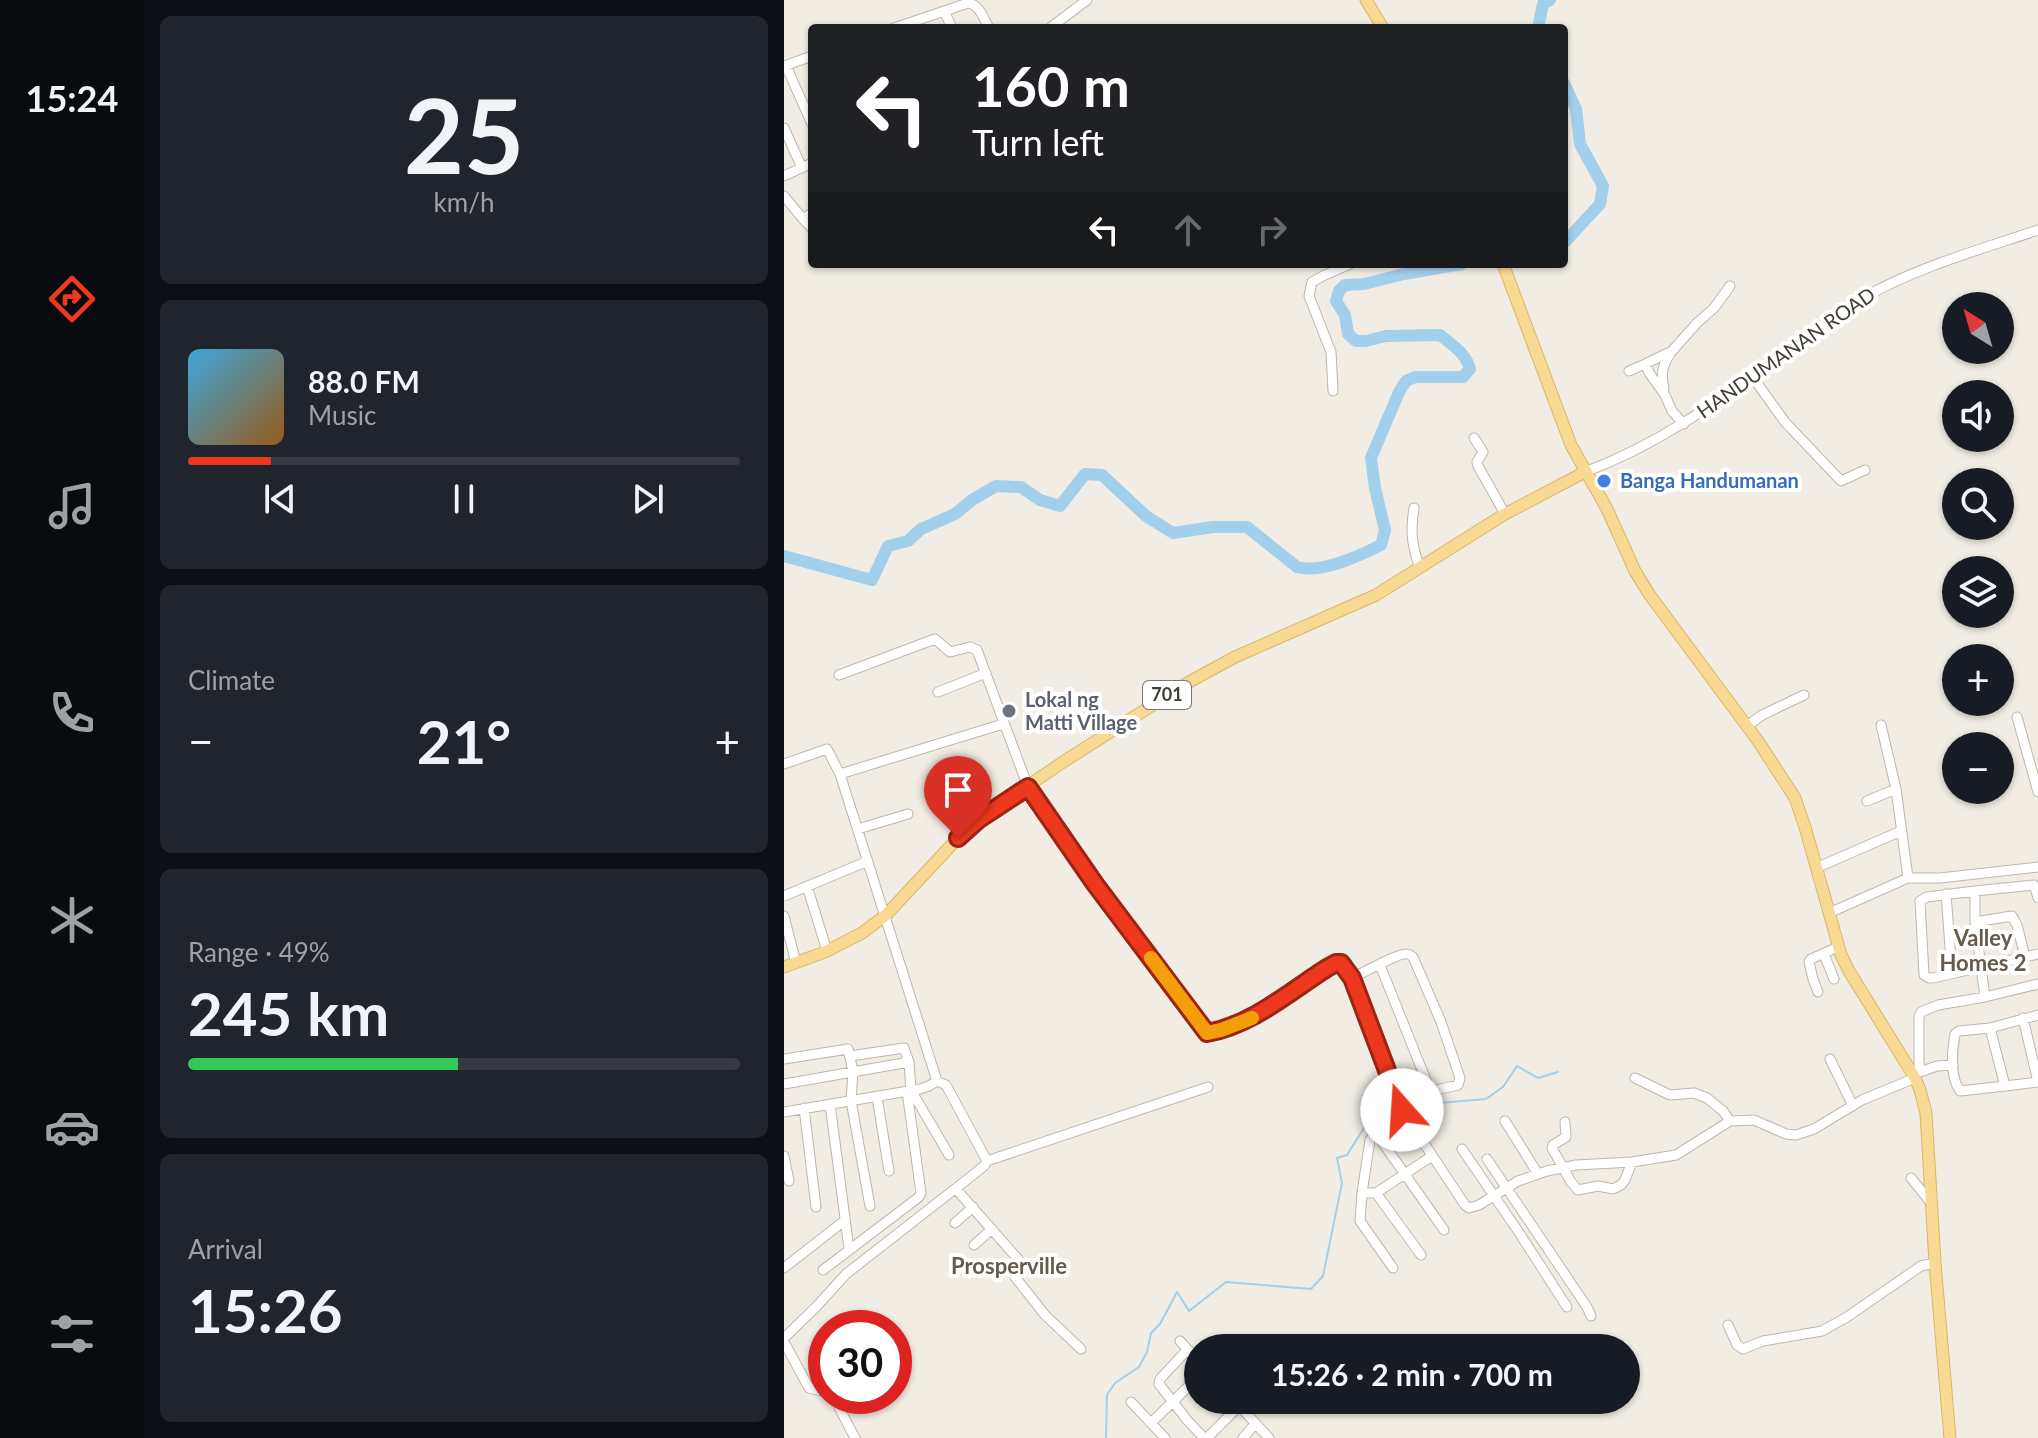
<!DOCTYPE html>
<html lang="en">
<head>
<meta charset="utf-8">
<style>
	body { margin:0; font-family:Lato,sans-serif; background:#20242c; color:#f1f3f6; height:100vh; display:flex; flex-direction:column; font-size:30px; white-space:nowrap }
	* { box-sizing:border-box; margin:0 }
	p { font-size:26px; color:#9ea1a6 }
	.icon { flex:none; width:44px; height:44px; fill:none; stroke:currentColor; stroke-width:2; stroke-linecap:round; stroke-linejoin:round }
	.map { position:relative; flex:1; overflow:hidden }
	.details { display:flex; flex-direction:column; gap:16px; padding:16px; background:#0d0f14; width:640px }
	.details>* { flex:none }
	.hud { position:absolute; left:24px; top:24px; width:760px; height:244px; border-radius:8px; box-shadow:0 2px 6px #0004; background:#202124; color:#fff; overflow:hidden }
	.needle { width:52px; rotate:323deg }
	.tools { position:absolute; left:1158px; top:292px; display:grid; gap:16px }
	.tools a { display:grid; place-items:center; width:72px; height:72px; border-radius:50%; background:#171b24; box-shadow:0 2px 6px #0004; font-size:40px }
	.speed { position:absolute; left:24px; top:1310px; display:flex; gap:16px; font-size:40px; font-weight:700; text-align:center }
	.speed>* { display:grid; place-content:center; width:104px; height:104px; border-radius:50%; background:#171b24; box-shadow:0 2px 6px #0004; line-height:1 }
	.speed .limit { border:12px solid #d22; background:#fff; color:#111 }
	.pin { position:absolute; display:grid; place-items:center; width:68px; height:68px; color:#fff; margin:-82px -34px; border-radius:50% 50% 50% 0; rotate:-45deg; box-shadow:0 0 8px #0007 }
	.pin .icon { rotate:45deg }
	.me { position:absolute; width:88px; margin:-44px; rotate:341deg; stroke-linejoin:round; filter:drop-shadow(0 0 6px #0008) }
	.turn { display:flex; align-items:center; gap:28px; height:168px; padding:0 32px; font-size:36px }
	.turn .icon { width:104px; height:104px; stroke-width:2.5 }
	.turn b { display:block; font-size:56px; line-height:68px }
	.lanes { display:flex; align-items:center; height:76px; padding:0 32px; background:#0003; justify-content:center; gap:40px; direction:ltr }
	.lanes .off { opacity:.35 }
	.big { font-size:60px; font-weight:700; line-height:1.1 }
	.details .tile { flex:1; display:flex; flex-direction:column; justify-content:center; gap:12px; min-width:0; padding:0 28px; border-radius:12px; background:#20242c }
	.details .dial { align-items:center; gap:0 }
	.dial b { font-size:104px; line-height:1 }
	.song { display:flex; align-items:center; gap:24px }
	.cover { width:96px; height:96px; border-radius:12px; background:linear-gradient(135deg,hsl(200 70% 55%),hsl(30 70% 35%)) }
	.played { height:8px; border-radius:4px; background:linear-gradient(90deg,#ee381e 15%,#363941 15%) }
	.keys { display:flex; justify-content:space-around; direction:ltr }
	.heat { display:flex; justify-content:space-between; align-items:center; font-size:44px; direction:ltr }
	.charge { height:12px; border-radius:6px; background:linear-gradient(90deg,#34c759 49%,#363941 0) }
	.trip { position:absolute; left:400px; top:1334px; width:456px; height:80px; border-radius:40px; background:#171b24; box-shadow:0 2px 6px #0004; font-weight:700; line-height:80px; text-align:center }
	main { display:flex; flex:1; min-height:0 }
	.menu { display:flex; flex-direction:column; width:144px; justify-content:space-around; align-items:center; background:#090b0e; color:#9ea1a6 }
	.menu .icon { width:56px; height:56px }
	.menu .on { color:#ee381e }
	.menu b { font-size:36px; color:#f1f3f6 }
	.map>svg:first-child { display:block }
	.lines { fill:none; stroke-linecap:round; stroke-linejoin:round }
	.stream { stroke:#a2cfeb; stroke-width:2 }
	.river { stroke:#a2cfeb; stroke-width:12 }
	.minor-casing { stroke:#bfb7aa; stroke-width:11 }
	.major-casing { stroke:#dcb666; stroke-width:13 }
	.minor { stroke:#fff; stroke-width:9 }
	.major { stroke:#f8da95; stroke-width:11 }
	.route-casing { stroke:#9b2414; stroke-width:20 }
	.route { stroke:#ee381e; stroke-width:14 }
	.slow { stroke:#f59e0b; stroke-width:14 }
	.shop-dot { fill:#3f7fe0; stroke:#fff; stroke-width:3 }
	.worship-dot { fill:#6b7280; stroke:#fff; stroke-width:3 }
	.labels { text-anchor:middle; stroke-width:8; stroke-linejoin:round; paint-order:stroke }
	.shield { fill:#fff; stroke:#7b7771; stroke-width:2 }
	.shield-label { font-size:18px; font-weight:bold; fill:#423d34 }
	.street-label { font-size:20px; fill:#423d34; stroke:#fff }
	.shop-label { font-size:20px; font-weight:bold; fill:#366cbe; stroke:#fff; text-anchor:start }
	.worship-label { font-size:20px; font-weight:bold; fill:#5b616d; stroke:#fff; text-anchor:start }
	.neighbourhood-label { font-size:22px; font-weight:bold; fill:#655a4c; stroke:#fff }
</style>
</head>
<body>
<main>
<nav class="menu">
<b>15:24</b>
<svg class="icon on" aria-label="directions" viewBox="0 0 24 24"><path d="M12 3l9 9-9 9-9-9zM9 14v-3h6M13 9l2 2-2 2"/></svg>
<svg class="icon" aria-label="music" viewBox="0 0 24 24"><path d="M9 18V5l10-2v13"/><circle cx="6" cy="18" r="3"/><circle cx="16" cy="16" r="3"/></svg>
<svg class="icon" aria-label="phone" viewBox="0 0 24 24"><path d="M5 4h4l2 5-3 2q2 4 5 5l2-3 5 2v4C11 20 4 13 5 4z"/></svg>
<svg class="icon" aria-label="climate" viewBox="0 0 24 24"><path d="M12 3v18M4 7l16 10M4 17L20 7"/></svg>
<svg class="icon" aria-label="car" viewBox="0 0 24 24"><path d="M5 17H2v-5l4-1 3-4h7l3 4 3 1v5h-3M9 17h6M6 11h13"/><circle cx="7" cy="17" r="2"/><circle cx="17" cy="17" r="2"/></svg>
<svg class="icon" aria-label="filters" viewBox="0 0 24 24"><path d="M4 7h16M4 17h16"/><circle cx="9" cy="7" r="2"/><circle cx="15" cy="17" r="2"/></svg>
</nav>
<section class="details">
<div class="tile dial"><b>25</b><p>km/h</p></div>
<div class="tile">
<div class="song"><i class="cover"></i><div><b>88.0 FM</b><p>Music</p></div></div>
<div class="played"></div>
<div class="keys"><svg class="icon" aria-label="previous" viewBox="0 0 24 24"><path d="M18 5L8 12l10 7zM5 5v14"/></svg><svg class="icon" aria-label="pause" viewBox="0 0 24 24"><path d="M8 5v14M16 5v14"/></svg><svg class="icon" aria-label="next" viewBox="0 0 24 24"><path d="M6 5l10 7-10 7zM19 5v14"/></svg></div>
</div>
<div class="tile"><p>Climate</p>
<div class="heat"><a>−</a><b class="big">21°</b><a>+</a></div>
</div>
<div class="tile"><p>Range · 49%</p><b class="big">245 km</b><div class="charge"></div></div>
<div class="tile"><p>Arrival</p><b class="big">15:26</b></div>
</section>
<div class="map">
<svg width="1254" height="1438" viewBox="0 0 1254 1438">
	<rect width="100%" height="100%" fill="#f1ede4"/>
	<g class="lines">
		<path class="stream" d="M619,1106L702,1099L719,1087L733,1066L754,1078L774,1072
			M322,1438L323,1395L331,1383L355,1367L363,1352L367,1333L376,1324L393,1292L405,1311L442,1282L527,1289L539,1276L558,1183L553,1158L563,1155L592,1109L612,1107"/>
		<path class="river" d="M754,28L759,4L766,0
			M780,83L792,109L796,144L819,186L816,204L780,243
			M0,556L88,580L104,546L124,541L137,529L171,514L188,500L212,486L237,487L256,500L276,506L301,474L318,475L362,516L389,533L429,527H463L513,567C537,574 575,556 597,545L601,530L591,488L587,458L615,392L622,381L631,377H679L686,369C682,353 668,345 656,335L602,336L582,341H572L564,334L561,315L552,301L555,291L561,285L580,284L620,274L678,264"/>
		<defs>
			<path id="minor" d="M160,11L168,28
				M110,28L184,3C195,4 200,19 205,28
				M266,28L303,0
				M0,66L28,56
				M2,66L28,124
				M0,128L18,168
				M0,176L28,163
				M0,196L19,219L28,213
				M19,219L28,228
				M845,371L861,364
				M968,376L1001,422L1057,481L1081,470
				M880,389C877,375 878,365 886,354
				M549,391L547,352L525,296L528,282L541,275L566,264
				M900,424L888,411L881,395L866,374L861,364L888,351L913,323L930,308L946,286
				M690,438L699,452L693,462L694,466L721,514
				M801,472C876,444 934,401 999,354C1025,335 1051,315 1079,298C1133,267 1195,250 1254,230
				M630,508C626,531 628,547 636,568
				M55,675L151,639L166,652L186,647L193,650L244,787L311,884L423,1033C467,1026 506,992 543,968L552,963H557L568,978L618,1110L681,1205L685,1208L695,1205L734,1181L763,1171L792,1165L848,1162L892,1155L946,1121L970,1120L1002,1134L1012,1135L1030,1129L1078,1100L1131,1078
				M154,692L202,673
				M1233,717L1254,792
				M1097,725L1112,789L1124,878
				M963,726L978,715L1020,695
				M0,764L43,749L56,774L153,1081L145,1086L136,1089L0,1112
				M56,774L219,724
				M1083,801L1112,789
				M74,829L124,814
				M1032,868L1117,831
				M23,886L43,951
				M1191,891L1143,897L1136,901L1140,975L1145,978H1149L1254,954
				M1162,894L1168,973
				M0,896L84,861
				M1045,913L1124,878H1156L1254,867
				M0,916L12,963
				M1191,922L1228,916L1233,925L1241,957
				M1040,954L1050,979
				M596,965L646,1090
				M568,978C577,974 616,952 623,954C626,954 627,956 629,957L657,1022L676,1078L674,1085L652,1090L611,1089
				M1034,992L1029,979L1025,962L1027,959L1054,947
				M1201,997L1191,922V891L1250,885L1254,898
				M1239,1018L1254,1082
				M1206,1028L1221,1086L1176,1091C1166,1077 1168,1051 1171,1034L1175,1031Z
				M1206,1028L1254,1015
				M66,1056L120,1048L125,1062L127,1090L165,1155
				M0,1059L64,1049L69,1071L67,1101L86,1206
				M1046,1059L1069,1106
				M1135,1072V1017L1137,1012L1154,1005L1201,997L1254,984
				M1130,1074L1153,1066L1169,1065
				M851,1078L886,1095L910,1093L923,1098L939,1111L946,1121
				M153,1081L162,1085L203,1161
				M0,1084L125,1062
				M1221,1086L1254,1082
				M93,1097L105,1171
				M46,1104L65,1249
				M20,1108L32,1207
				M621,1115L592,1133L586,1140L578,1193H592L648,1156
				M721,1121L754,1174
				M781,1122L782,1137L769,1145L768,1148L787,1182L794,1190L814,1186L829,1189L837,1185L841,1180L848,1162
				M592,1133L660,1230
				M678,1149L736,1234L783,1307
				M0,1156L5,1181
				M703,1159L803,1307L807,1316
				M1127,1178L1148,1204
				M172,1189L234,1259L235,1264L231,1277L261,1315L297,1349
				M578,1193L576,1221L609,1268
				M592,1193L637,1255
				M171,1223L189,1207
				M190,1245L208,1229
				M0,1268L60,1221
				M39,1270L135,1197L137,1193L123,1091
				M944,1325L953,1345L959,1349L979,1341L1038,1331L1063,1317L1137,1266L1151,1263
				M0,1338L32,1307L62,1274L185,1178L200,1166L203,1161L424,1087
				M396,1341L414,1361
				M0,1342L25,1388L42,1392
				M403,1350L376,1379L375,1384L403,1420L420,1438
				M49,1396L71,1438
				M450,1400L485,1438
				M347,1402L381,1438
				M367,1423L414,1377
				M423,1438L455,1406
				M459,1438L471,1424"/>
			<path id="major" d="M582,0L599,28
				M719,264L787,445L823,509L851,571L865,594L974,741L1011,798L1021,827L1057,955L1065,971L1131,1078L1136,1090L1142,1113L1151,1263L1166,1438
				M0,967L41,952L78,933L102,915L174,838L194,820L279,762L405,682L451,657L592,595L721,514L801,472"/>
		</defs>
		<use href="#minor" class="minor-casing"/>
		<use href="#major" class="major-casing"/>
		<use href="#minor" class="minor"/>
		<use href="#major" class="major"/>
	</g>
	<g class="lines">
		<defs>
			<path id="route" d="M174,838L194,820L244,787L311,884L423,1033C468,1025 505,992 543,968L552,963H557L568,978L618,1110"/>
		</defs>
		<use href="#route" class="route-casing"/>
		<use href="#route" class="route"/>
		<path class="slow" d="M367,958L423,1033L437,1030L468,1018"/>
	</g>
	<circle class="shop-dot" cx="820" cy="481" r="8"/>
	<circle class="worship-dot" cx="225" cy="711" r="8"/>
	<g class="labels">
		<rect class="shield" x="359" y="681" width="48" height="28" rx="6"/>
		<g class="shield-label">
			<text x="383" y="701">701</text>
		</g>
		<g class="street-label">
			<text transform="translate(1002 353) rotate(-35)" y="7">HANDUMANAN ROAD</text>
		</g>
		<g class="shop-label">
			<text x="836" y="488">Banga Handumanan</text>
		</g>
		<g class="worship-label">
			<text x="241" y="707">Lokal ng<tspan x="241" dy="23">Matti Village</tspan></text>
		</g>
		<g class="neighbourhood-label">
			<text x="1199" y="946">Valley<tspan x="1199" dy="25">Homes 2</tspan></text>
			<text x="225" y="1274">Prosperville</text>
		</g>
	</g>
</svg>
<div class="tools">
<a><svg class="needle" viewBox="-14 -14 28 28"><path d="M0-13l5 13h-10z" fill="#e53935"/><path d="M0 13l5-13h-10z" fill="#9ea1a6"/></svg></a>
<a><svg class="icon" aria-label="sound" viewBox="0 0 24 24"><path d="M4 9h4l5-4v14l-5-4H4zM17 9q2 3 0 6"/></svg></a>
<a><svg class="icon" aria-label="search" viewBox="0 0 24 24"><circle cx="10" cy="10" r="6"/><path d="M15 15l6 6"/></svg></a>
<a><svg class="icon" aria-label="layers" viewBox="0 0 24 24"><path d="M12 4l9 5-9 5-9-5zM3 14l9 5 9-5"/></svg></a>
<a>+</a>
<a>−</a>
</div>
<div class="speed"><div class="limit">30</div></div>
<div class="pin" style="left:174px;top:838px;background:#d93025"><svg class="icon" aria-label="arrive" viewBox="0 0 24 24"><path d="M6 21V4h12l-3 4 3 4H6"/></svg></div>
<svg class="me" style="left:618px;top:1110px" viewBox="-20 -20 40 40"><circle r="19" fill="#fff"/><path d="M0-13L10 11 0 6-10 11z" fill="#ee381e"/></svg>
<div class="trip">15:26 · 2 min · 700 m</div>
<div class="hud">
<div class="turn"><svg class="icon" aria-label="left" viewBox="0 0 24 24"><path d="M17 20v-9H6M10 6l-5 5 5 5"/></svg><div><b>160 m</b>Turn left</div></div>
<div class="lanes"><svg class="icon" aria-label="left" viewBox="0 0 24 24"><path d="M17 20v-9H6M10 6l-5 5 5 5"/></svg><svg class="icon off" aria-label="ahead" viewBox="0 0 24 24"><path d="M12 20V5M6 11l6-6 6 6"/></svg><svg class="icon off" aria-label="right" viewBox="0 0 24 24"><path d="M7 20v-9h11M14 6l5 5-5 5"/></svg></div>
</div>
</div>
</main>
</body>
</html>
